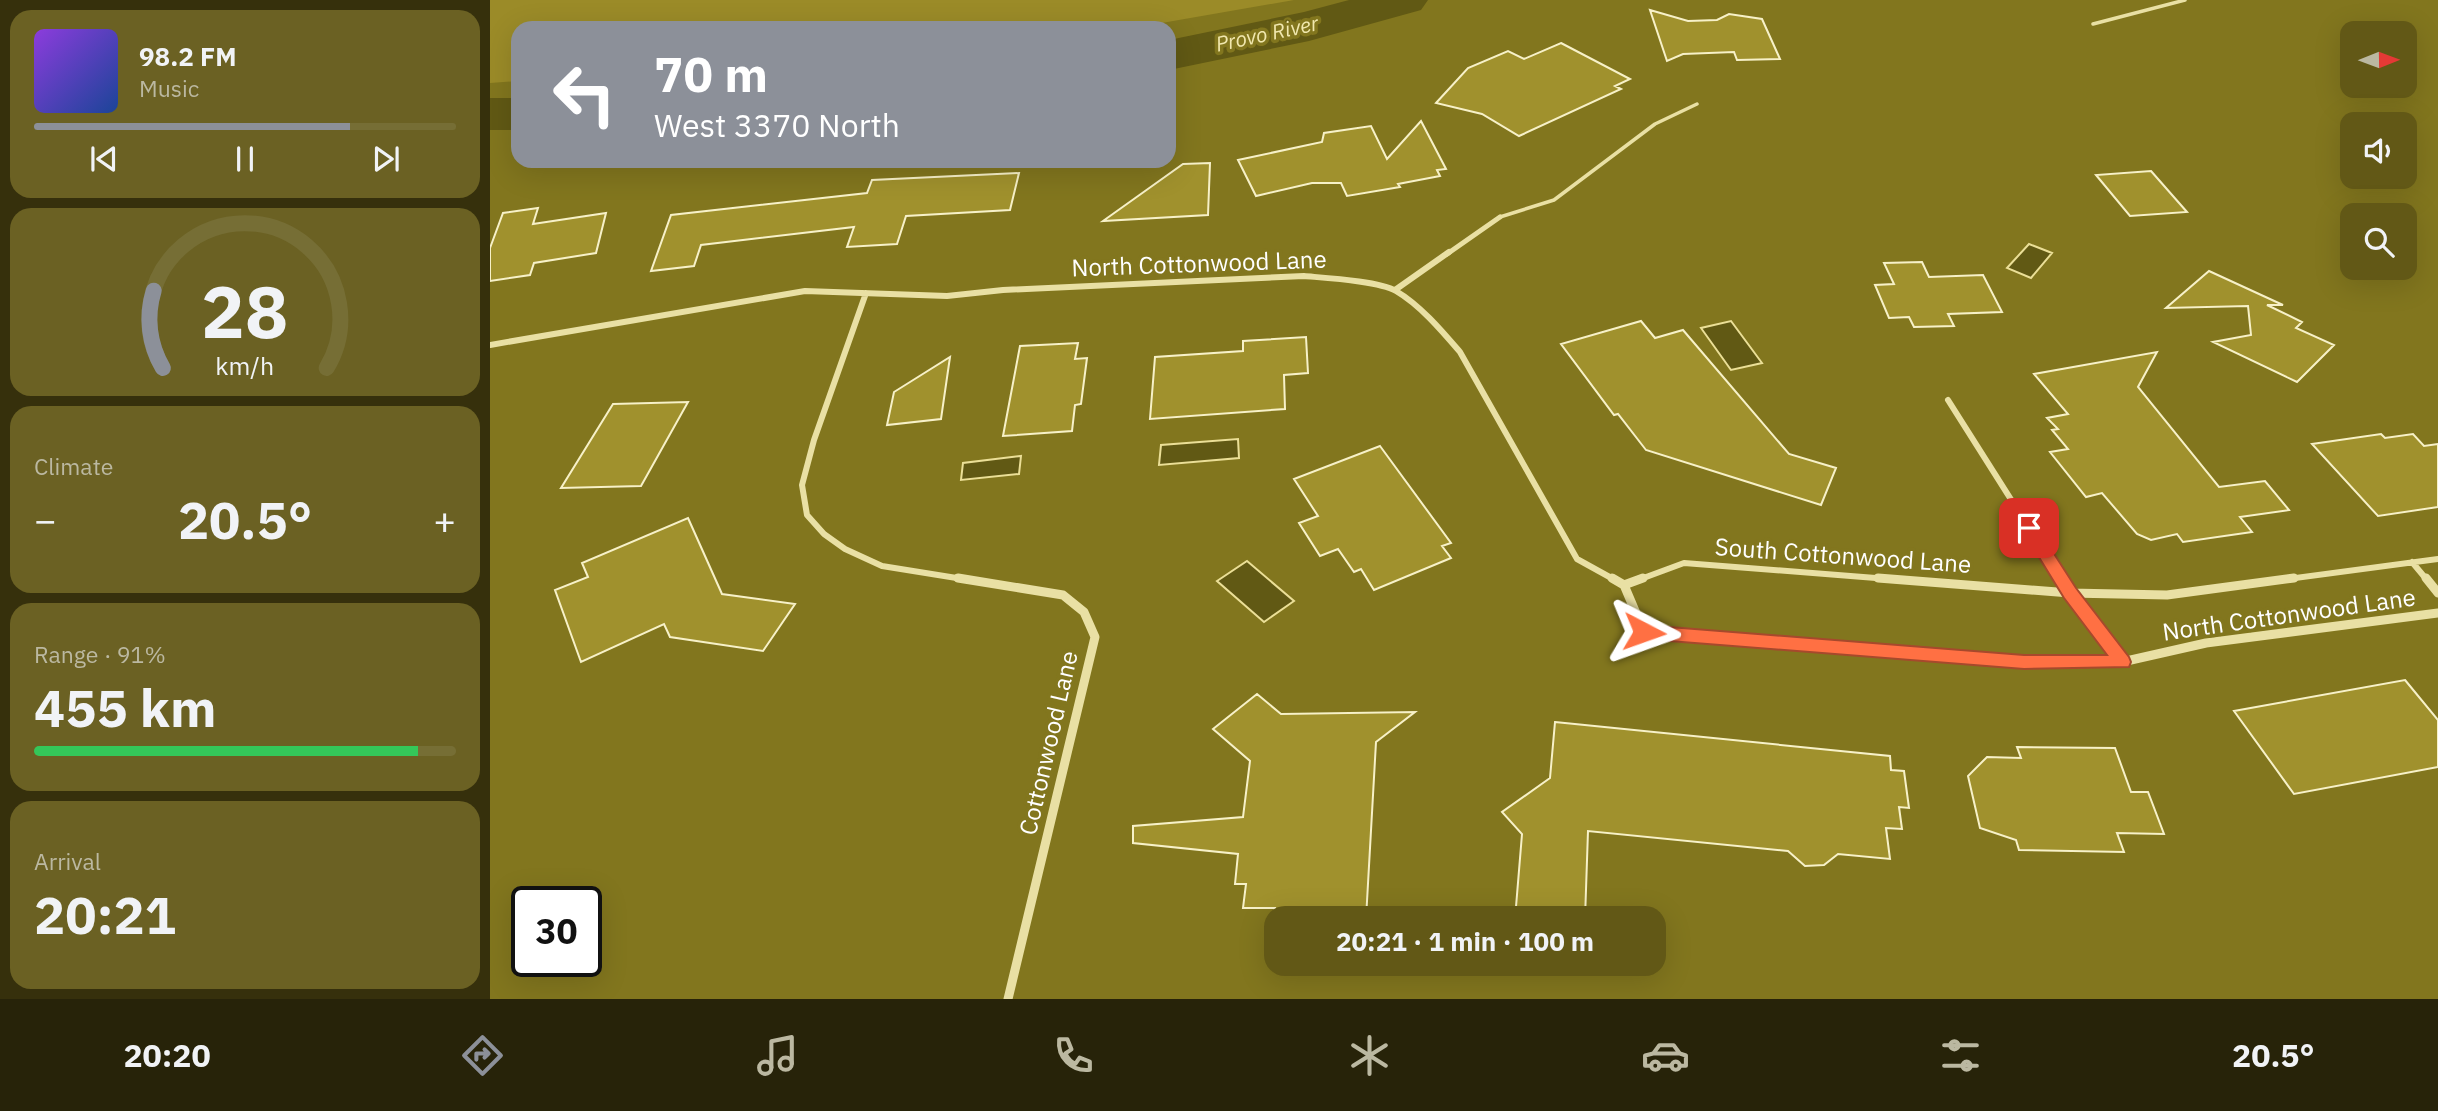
<!DOCTYPE html>
<html lang="en">
<head>
<meta charset="utf-8">
<style>
	body { margin:0; font-family:"IBM Plex Sans",sans-serif; background:#6b6123; color:#f1f3f6; height:100vh; display:flex; flex-direction:column; font-size:26px; white-space:nowrap }
	* { box-sizing:border-box; margin:0 }
	p { font-size:23px; color:#bbb8a1 }
	.icon { flex:none; width:38px; height:38px; fill:none; stroke:currentColor; stroke-width:2; stroke-linecap:round; stroke-linejoin:round }
	.map { position:relative; flex:1; overflow:hidden }
	.details { display:flex; flex-direction:column; gap:10px; padding:10px; background:#36300c; width:490px }
	.details>* { flex:none }
	.hud { position:absolute; left:21px; top:21px; width:665px; height:147px; border-radius:21px; box-shadow:0 7px 28px #0002; background:#8c9099; color:#fff; overflow:hidden }
	.needle { width:46px; rotate:89deg }
	.fabs { position:absolute; left:1850px; top:21px; display:grid; gap:14px }
	.fabs a { display:grid; place-items:center; width:77px; height:77px; border-radius:14px; background:#625816; box-shadow:0 7px 28px #0002; font-size:35px }
	.speed { position:absolute; left:21px; top:886px; display:flex; gap:14px; font-size:35px; font-weight:700; text-align:center }
	.speed>* { display:grid; place-content:center; width:91px; height:91px; border-radius:50%; background:#625816; box-shadow:0 7px 28px #0002; line-height:1 }
	.speed .limit { border:4px solid #111; border-radius:10px; background:#fff; color:#111 }
	.pin { position:absolute; display:grid; place-items:center; width:60px; height:60px; color:#fff; margin:-30px; border-radius:14px; box-shadow:0 4px 10px #0006 }
	.me { position:absolute; width:77px; margin:-38px; rotate:94deg; stroke-linejoin:round; filter:drop-shadow(0 0 5px #0008) }
	.turn { display:flex; align-items:center; gap:24px; height:147px; padding:0 28px; font-size:32px }
	.turn .icon { width:91px; height:91px; stroke-width:2.5 }
	.turn b { display:block; font-size:49px; line-height:60px }
	.big { font-size:52px; font-weight:700; line-height:1.1 }
	.details .card { flex:1; display:flex; flex-direction:column; justify-content:center; gap:10px; min-width:0; padding:0 24px; border-radius:21px; background:#6b6123 }
	.details .dial { align-items:center; gap:0 }
	.dial svg { height:182px; overflow:visible; fill:none; stroke:#766e35; stroke-width:7; stroke-linecap:round; text-anchor:middle }
	.dial text { fill:#f1f3f6; stroke:none }
	.song { display:flex; align-items:center; gap:21px }
	.cover { width:84px; height:84px; border-radius:10px; background:linear-gradient(135deg,hsl(270 70% 55%),hsl(220 70% 35%)) }
	.played { height:7px; border-radius:4px; background:linear-gradient(90deg,#8c9099 75%,#766e35 75%) }
	.keys { display:flex; justify-content:space-around; direction:ltr }
	.heat { display:flex; justify-content:space-between; align-items:center; font-size:38px; direction:ltr }
	.charge { height:10px; border-radius:5px; background:linear-gradient(90deg,#34c759 91%,#766e35 0) }
	.trip { position:absolute; left:774px; top:906px; width:402px; height:70px; border-radius:21px; background:#625816; box-shadow:0 7px 28px #0002; font-weight:700; line-height:70px; text-align:center }
	.menu { display:flex; height:112px; justify-content:space-around; align-items:center; background:#272309; color:#bbb8a1 }
	.menu .icon { width:49px; height:49px }
	.menu .current { color:#8c9099 }
	.menu b { font-size:32px; color:#f1f3f6 }
	main { display:flex; flex:1; min-height:0 }
	.map>svg:first-child { display:block }
	.green { fill:#9b8b28 }
	.water { fill:#615914; stroke:#ebdf97; stroke-width:2 }
	.lines { fill:none; stroke-linecap:round; stroke-linejoin:round }
	.river { fill:#615914; fill-rule:evenodd }
	.building { fill:#a0912d; stroke:#f7f1c8; stroke-width:2 }
	.lane { stroke:#e9e0a4; stroke-width:3.5 }
	.street-far2 { stroke:#e9e0a4; stroke-width:5 }
	.street-far1 { stroke:#e9e0a4; stroke-width:6 }
	.street { stroke:#e9e0a4; stroke-width:9 }
	.route { fill:#ff7043; stroke:#a6492c; stroke-width:2 }
	.labels { text-anchor:middle; stroke-width:7; stroke-linejoin:round; paint-order:stroke }
	.far-water-label { font-size:21px; font-style:italic; fill:#f1e8af; stroke:#82761e }
	.street-label { font-size:24px; fill:#fff; stroke:#82761e }
</style>
</head>
<body>
<main>
<section class="details">
<div class="card">
<div class="song"><i class="cover"></i><div><b>98.2 FM</b><p>Music</p></div></div>
<div class="played"></div>
<div class="keys"><svg class="icon" aria-label="previous" viewBox="0 0 24 24"><path d="M18 5L8 12l10 7zM5 5v14"/></svg><svg class="icon" aria-label="pause" viewBox="0 0 24 24"><path d="M8 5v14M16 5v14"/></svg><svg class="icon" aria-label="next" viewBox="0 0 24 24"><path d="M6 5l10 7-10 7zM19 5v14"/></svg></div>
</div>
<div class="card dial"><svg viewBox="0 0 100 80">
<path d="M14 69A42 42 0 1 1 86 69"/>
<path d="M14 69A42 42 0 0 1 10 35" stroke="#8c9099"/>
<text x="50" y="56" font-size="32" font-weight="700">28</text>
<text x="50" y="72" font-size="11">km/h</text>
</svg></div>
<div class="card"><p>Climate</p>
<div class="heat"><a>−</a><b class="big">20.5°</b><a>+</a></div>
</div>
<div class="card"><p>Range · 91%</p><b class="big">455 km</b><div class="charge"></div></div>
<div class="card"><p>Arrival</p><b class="big">20:21</b></div>
</section>
<div class="map">
<svg width="1948" height="999" viewBox="0 0 1948 999">
	<rect width="100%" height="100%" fill="#82761e"/>
	<path class="green" d="M0,0H804L643,28H28V81L0,83Z"/>
	<path class="water" d="M1539,244L1562,253L1541,278L1517,268Z
		M1241,321L1272,363L1241,370L1211,328Z
		M748,439L749,458L669,465L671,445Z
		M531,456L529,474L471,480L473,463Z
		M757,561L804,601L774,622L727,581Z"/>
	<g class="lines">
		<path class="river" d="M859,0H938L931,10L819,41L679,70V40L814,12Z
			M0,98H28V130H0Z"/>
	</g>
	<path class="building" d="M1160,10L1198,21L1227,20L1239,14L1272,19L1290,59L1247,60L1244,52L1193,54L1177,61Z
		M1071,43L1140,79L1125,86L1131,89L1029,136L992,114L946,103L978,68L1018,51L1034,59Z
		M931,121L956,169L947,170L950,176L908,184L910,187L857,196L851,183H822L766,196L748,160L832,142L834,133L881,126L897,159Z
		M720,163L718,215L613,221L693,164Z
		M1661,171L1697,212L1640,216L1606,175Z
		M529,173L520,210L416,216L407,244L357,247L364,227L211,245L204,266L161,271L181,215L377,193L382,180Z
		M48,208L43,224L116,213L106,253L44,263L40,275L0,281V248L13,213Z
		M1432,262L1439,277L1493,275L1512,312L1458,314L1464,326L1424,327L1419,317L1399,318L1385,285L1404,284L1394,263Z
		M1719,271L1793,305H1777L1812,322L1806,328L1844,345L1807,382L1723,342L1761,335L1758,306L1676,308Z
		M1151,321L1165,338L1193,330L1299,454L1346,468L1331,505L1156,450L1128,414L1124,415L1071,344Z
		M816,337L818,373L794,375L795,409L660,419L665,357L753,351V341Z
		M588,343L585,359L597,358L591,404L585,405L582,431L513,436L530,346Z
		M1667,352L1648,387L1729,487L1775,481L1799,510L1750,517L1762,532L1693,542L1687,534L1661,540L1647,534L1612,493L1596,497L1560,452L1578,449L1562,430L1568,429L1557,418L1578,414L1544,374Z
		M460,357L451,419L397,425L404,392Z
		M198,402L151,486L71,488L123,404Z
		M1891,434L1895,438L1923,434L1934,446L1948,444V507L1888,516L1822,444Z
		M890,446L961,543L952,546L961,558L884,590L871,569L864,572L848,549L830,556L809,523L828,516L804,479Z
		M198,518L232,594L305,604L273,651L180,637L174,624L91,662L65,590L98,577L92,563Z
		M1915,680L1948,720V767L1804,794L1744,711Z
		M767,694L791,714L925,712L886,742L876,919H783L785,908H753L756,884H745L748,854L643,843V826L753,817L760,761L723,729Z
		M1065,722L1400,756L1401,770L1414,771L1419,808L1409,807L1412,829L1396,828L1400,859L1348,854L1334,865L1315,866L1298,851L1098,831L1095,919H1025L1032,834L1012,812L1060,778Z
		M1527,747L1625,748L1641,792H1658L1674,834L1627,833L1634,852L1529,850L1526,840L1490,828L1478,776L1497,757L1531,758Z"/>
	<g class="lines">
		<path class="lane" d="M1603,24L1695,0
			M1010,217L1064,200L1165,124L1207,104"/>
		<path class="street-far2" d="M957,254L1010,217"/>
		<path class="street-far1" d="M905,290L959,252
			M376,293L324,440L312,485L317,515L334,534L355,549L392,566L479,580
			M0,345L315,291L457,296L513,290L814,276C836,278 889,281 906,291C930,305 952,331 970,352L1087,559L1125,580
			M1458,400L1572,580
			M1922,562L1937,580
			M1148,580L1194,563L1411,580
			M1791,580L1948,559"/>
		<path class="street" d="M468,578L573,595L594,612L605,637L518,999
			M1122,578L1134,585L1154,632L1534,662H1632L1716,643L1948,613
			M1388,578L1580,593L1677,595L1804,578
			M1571,578L1632,662
			M1936,578L1948,593
			M1134,585L1153,578"/>
	</g>
	<path class="route" d="M1539,523L1545,524L1586,588L1639,657L1641,662L1639,667L1534,669L1154,639L1148,637L1145,632L1148,627L1154,625L1534,655H1617L1574,598L1534,533L1531,528L1534,524Z"/>
	<g class="labels">
		<g class="far-water-label">
			<text transform="translate(777 34) rotate(-12)" y="7">Provo River</text>
		</g>
		<g class="street-label">
			<text transform="translate(709 264) rotate(-2)" y="8">North Cottonwood Lane</text>
			<text transform="translate(1353 556) rotate(4)" y="8">South Cottonwood Lane</text>
			<text transform="translate(1799 615) rotate(-8)" y="8">North Cottonwood Lane</text>
			<text transform="translate(559 743) rotate(-77)" y="8">Cottonwood Lane</text>
		</g>
	</g>
</svg>
<div class="fabs">
<a><svg class="needle" viewBox="-14 -14 28 28"><path d="M0-13l5 13h-10z" fill="#e53935"/><path d="M0 13l5-13h-10z" fill="#bbb8a1"/></svg></a>
<a><svg class="icon" aria-label="sound" viewBox="0 0 24 24"><path d="M4 9h4l5-4v14l-5-4H4zM17 9q2 3 0 6"/></svg></a>
<a><svg class="icon" aria-label="search" viewBox="0 0 24 24"><circle cx="10" cy="10" r="6"/><path d="M15 15l6 6"/></svg></a>
</div>
<div class="speed"><div class="limit">30</div></div>
<div class="pin" style="left:1539px;top:528px;background:#d93025"><svg class="icon" aria-label="arrive" viewBox="0 0 24 24"><path d="M6 21V4h12l-3 4 3 4H6"/></svg></div>
<svg class="me" style="left:1154px;top:632px" viewBox="-20 -20 40 40"><path d="M0-17L14 15 0 8-14 15z" fill="#ff7043" stroke="#fff" stroke-width="4"/></svg>
<div class="trip">20:21 · 1 min · 100 m</div>
<div class="hud">
<div class="turn"><svg class="icon" aria-label="left" viewBox="0 0 24 24"><path d="M17 20v-9H6M10 6l-5 5 5 5"/></svg><div><b>70 m</b>West 3370 North</div></div>
</div>
</div>
</main>
<nav class="menu">
<b>20:20</b>
<svg class="icon current" aria-label="directions" viewBox="0 0 24 24"><path d="M12 3l9 9-9 9-9-9zM9 14v-3h6M13 9l2 2-2 2"/></svg>
<svg class="icon" aria-label="music" viewBox="0 0 24 24"><path d="M9 18V5l10-2v13"/><circle cx="6" cy="18" r="3"/><circle cx="16" cy="16" r="3"/></svg>
<svg class="icon" aria-label="phone" viewBox="0 0 24 24"><path d="M5 4h4l2 5-3 2q2 4 5 5l2-3 5 2v4C11 20 4 13 5 4z"/></svg>
<svg class="icon" aria-label="climate" viewBox="0 0 24 24"><path d="M12 3v18M4 7l16 10M4 17L20 7"/></svg>
<svg class="icon" aria-label="car" viewBox="0 0 24 24"><path d="M5 17H2v-5l4-1 3-4h7l3 4 3 1v5h-3M9 17h6M6 11h13"/><circle cx="7" cy="17" r="2"/><circle cx="17" cy="17" r="2"/></svg>
<svg class="icon" aria-label="filters" viewBox="0 0 24 24"><path d="M4 7h16M4 17h16"/><circle cx="9" cy="7" r="2"/><circle cx="15" cy="17" r="2"/></svg>
<b>20.5°</b>
</nav>
</body>
</html>
